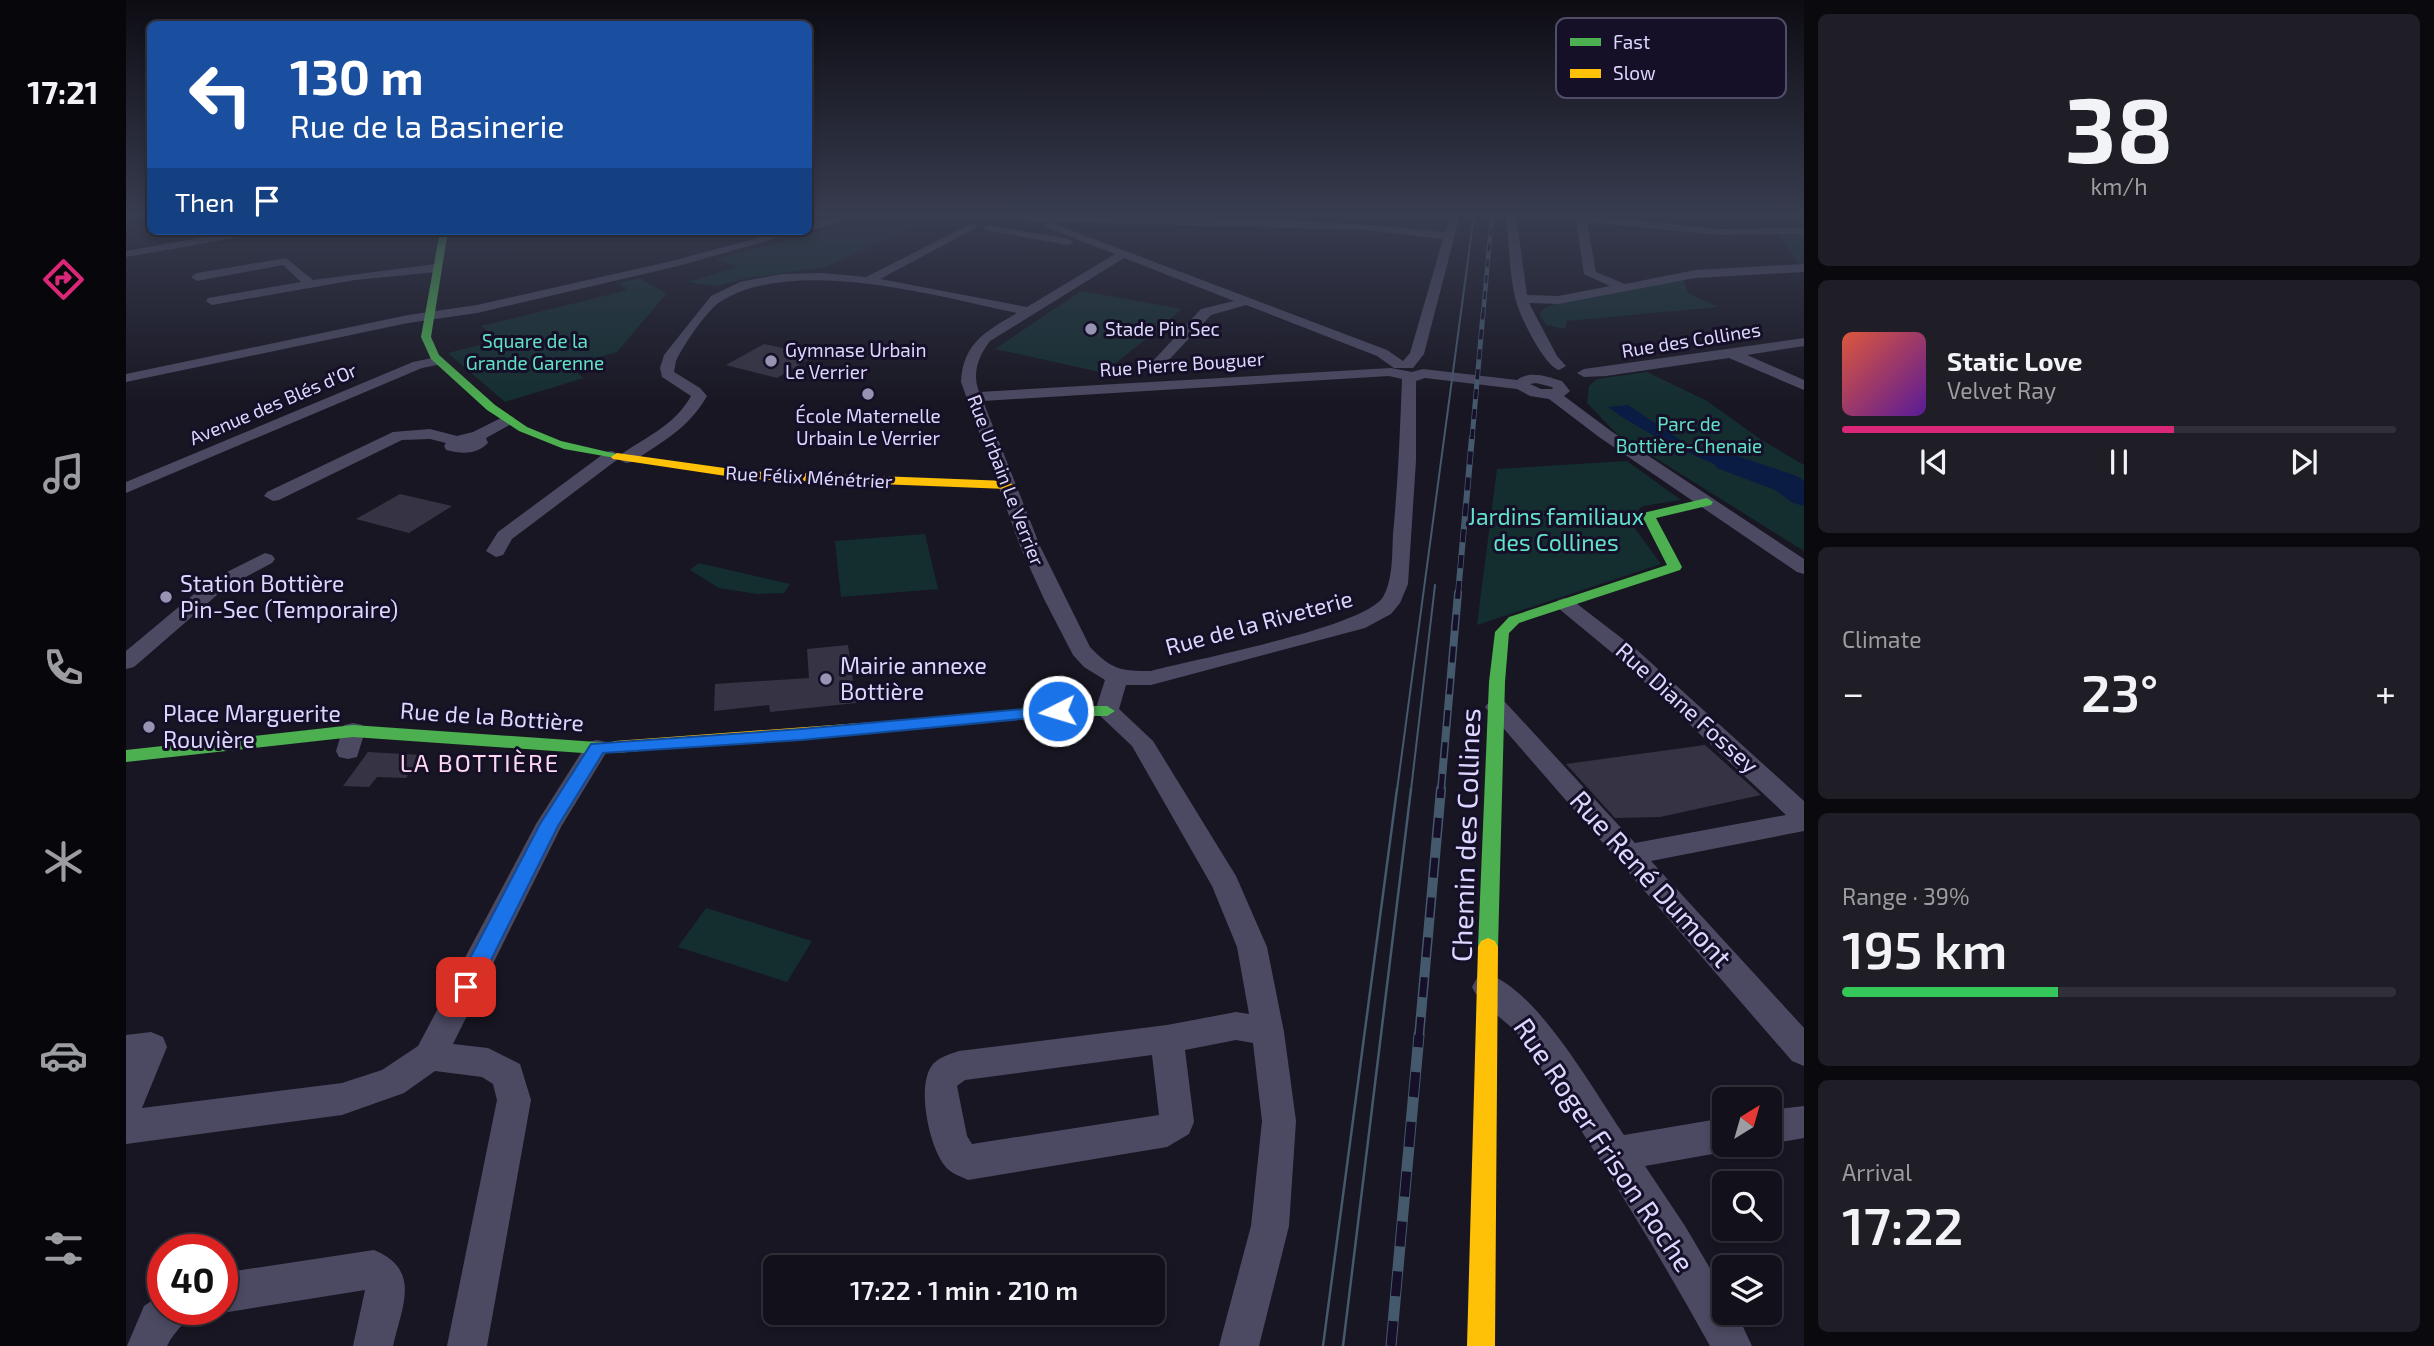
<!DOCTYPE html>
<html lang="en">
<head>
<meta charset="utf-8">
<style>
	body { margin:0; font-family:"Exo 2",sans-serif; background:#1f1e27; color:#f1f3f6; height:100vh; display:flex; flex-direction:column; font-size:26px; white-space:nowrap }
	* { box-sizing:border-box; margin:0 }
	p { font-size:23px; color:#9c9da2 }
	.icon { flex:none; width:38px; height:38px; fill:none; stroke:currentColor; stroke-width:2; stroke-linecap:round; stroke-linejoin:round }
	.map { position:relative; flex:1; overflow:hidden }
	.panel { display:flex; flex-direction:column; gap:14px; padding:14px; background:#0a090e; width:630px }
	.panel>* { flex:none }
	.hud { position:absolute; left:21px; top:21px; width:665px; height:214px; border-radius:10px; box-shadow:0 4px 10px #0003,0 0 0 2px #313039; background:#1a4fa0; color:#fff; overflow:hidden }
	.needle { width:46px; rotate:37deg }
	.buttons { position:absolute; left:1586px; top:1087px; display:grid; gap:14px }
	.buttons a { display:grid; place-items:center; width:70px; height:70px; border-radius:10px; background:#12101a; box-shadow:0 4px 10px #0003,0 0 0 2px #313039; font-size:35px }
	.speed { position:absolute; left:21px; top:1234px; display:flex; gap:14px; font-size:35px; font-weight:700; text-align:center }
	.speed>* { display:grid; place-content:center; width:91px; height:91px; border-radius:50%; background:#12101a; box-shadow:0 4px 10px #0003,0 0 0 2px #313039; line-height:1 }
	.speed .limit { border:10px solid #d22; background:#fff; color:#111 }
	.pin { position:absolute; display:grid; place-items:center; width:60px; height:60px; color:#fff; margin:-30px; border-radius:14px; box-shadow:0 4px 10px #0006 }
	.me { position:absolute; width:77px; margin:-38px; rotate:265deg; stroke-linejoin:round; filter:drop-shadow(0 0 5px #0008) }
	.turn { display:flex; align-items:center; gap:24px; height:147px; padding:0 28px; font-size:32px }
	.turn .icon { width:91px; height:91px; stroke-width:2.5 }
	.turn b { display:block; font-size:49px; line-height:60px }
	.then { display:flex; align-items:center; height:66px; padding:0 28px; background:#0003; gap:14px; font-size:26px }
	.big { font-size:52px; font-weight:600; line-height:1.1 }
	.panel .widget { flex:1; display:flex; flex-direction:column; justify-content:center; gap:10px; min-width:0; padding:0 24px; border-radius:10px; background:#1f1e27 }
	.panel .dial { align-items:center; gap:0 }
	.dial b { font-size:91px; line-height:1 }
	.song { display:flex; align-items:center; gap:21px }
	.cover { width:84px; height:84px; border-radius:10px; background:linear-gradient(135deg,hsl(10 70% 55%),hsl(270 70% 35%)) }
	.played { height:7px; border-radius:4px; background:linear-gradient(90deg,#db2777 60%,#313039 60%) }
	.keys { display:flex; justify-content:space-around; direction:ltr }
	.heat { display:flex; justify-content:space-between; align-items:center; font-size:38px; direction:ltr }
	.charge { height:10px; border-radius:5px; background:linear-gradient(90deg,#34c759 39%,#313039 0) }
	.trip { position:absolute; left:637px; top:1255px; width:402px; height:70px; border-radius:10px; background:#12101a; box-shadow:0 4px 10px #0003,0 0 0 2px #313039; font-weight:600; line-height:70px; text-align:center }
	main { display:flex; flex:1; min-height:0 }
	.tab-bar { display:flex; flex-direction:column; width:126px; justify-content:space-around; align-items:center; background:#07060a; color:#9c9da2 }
	.tab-bar .icon { width:49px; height:49px }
	.tab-bar .current { color:#db2777 }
	.tab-bar b { font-size:32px; color:#f1f3f6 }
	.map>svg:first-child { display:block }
	.green { fill:#142e30 }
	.water { fill:#0b1c44 }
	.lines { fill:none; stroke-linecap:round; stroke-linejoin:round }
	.river { fill:#0b1c44; fill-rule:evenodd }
	.building { fill:#363444 }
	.street { fill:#4c4a63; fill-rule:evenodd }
	.fast { fill:#4caf50; fill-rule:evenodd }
	.slow { fill:#ffc107; fill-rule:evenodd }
	.tram-far1 { stroke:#45596d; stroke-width:2 }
	.tram { stroke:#45596d; stroke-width:2.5 }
	.rail-far5-casing { stroke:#45596d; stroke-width:4.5 }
	.rail-far4-casing { stroke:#45596d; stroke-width:5 }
	.rail-far3-casing { stroke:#45596d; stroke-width:6 }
	.rail-far2-casing { stroke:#45596d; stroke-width:8 }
	.rail-far1-casing { stroke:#45596d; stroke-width:10 }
	.rail-casing { stroke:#45596d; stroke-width:11 }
	.rail-far5 { stroke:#151028; stroke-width:2.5; stroke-dasharray:8; stroke-linecap:butt }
	.rail-far4 { stroke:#151028; stroke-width:3.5; stroke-dasharray:10; stroke-linecap:butt }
	.rail-far3 { stroke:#151028; stroke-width:4.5; stroke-dasharray:13; stroke-linecap:butt }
	.rail-far2 { stroke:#151028; stroke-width:5; stroke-dasharray:16; stroke-linecap:butt }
	.rail-far1 { stroke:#151028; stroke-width:7; stroke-dasharray:20; stroke-linecap:butt }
	.rail { stroke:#151028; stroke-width:9; stroke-dasharray:25; stroke-linecap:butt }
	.route { fill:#1a73e8; stroke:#114b97; stroke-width:2 }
	.poi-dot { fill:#9893b2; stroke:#151028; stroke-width:2.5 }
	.labels { text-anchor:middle; stroke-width:6; stroke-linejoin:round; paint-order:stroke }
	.far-poi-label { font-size:19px; fill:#ddd7ff; stroke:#151028; text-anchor:start }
	.far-street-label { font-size:19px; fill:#ddd7ff; stroke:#151028 }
	.far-park-label { font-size:19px; fill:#61e1c7; stroke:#151028 }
	.park-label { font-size:23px; fill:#61e1c7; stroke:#151028 }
	.poi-label { font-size:23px; fill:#ddd7ff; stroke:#151028; text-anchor:start }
	.street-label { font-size:23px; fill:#ddd7ff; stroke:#151028 }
	.neighbourhood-label { font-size:24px; letter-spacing:2px; fill:#ffd9ef; stroke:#151028 }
	.near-street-label { font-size:28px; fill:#ddd7ff; stroke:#151028 }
	.key { fill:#151028; stroke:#514c68; stroke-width:2 }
	.key-label { font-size:19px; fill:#ddd7ff }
</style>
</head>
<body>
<main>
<nav class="tab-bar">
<b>17:21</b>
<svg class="icon current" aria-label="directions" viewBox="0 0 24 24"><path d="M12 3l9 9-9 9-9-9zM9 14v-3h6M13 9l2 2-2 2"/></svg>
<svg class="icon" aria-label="music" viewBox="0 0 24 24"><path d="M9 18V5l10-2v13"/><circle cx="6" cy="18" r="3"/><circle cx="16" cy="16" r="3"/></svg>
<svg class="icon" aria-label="phone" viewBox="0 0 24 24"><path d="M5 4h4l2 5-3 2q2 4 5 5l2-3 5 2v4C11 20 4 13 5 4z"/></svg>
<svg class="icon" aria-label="climate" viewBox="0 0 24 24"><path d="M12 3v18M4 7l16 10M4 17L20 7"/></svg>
<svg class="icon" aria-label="car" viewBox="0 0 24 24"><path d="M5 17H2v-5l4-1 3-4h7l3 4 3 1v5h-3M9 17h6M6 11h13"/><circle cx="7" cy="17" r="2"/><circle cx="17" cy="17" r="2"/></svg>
<svg class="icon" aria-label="filters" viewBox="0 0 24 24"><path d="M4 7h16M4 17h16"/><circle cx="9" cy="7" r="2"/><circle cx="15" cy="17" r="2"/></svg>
</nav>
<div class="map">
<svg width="1678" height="1346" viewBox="0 0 1678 1346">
	<rect width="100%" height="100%" fill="#181622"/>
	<path class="green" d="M1272,218L1318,223L1315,233L1268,228Z
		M738,219H777L800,222L700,267L621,278L592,286L561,282L613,267L589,259Z
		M1678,234V264L1671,263L1653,235Z
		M514,278L540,294L491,352L443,366L458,378L379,402L322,353L374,340L355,326L502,290L492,283Z
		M1557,279L1562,293L1592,307L1440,321V329L1420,325L1413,313L1420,307L1436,302Z
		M955,291L1056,309L978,373L869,349Z
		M1521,372L1581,401L1634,439L1678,465V551L1491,434L1461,403L1463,386L1471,379Z
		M1501,461L1555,500L1517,506L1502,519L1535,564L1351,625L1371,469Z
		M799,534L812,589L715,597L709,541Z
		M573,563L664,584L658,593L631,594L593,588L564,570Z
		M580,908L686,941L661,982L552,947Z"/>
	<path class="water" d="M1502,405L1559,443L1661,480C1622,487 1515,433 1482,407Z"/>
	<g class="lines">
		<path class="river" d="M1602,453L1671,476L1678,481V506L1667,503L1649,490L1591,468L1587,462L1591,456Z"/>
	</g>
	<path class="building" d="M638,344L690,355L651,378L600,365Z
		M274,494L326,506L283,533L230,519Z
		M722,645L730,703L644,712L643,705L588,711L589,684L683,678L681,649Z
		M1579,745L1635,795L1534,817L1489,818L1440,764Z
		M242,752L296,755L280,778L251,777L243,787L217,786Z"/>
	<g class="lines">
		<path class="street" d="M714,215H731L730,217L686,230L681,231L682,224Z
			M795,215C969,215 1146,214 1319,232L1324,215H1334L1298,354L1287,368H1268L1251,356L1120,305L1085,315L1039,364L1042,371L1040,374H1030L1025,364L1027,361L1075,309L1108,301L998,258L864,341C852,357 846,373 853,392L1265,368L1286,372L1297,369L1391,380C1405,370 1421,377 1436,381L1444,391L1438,396L1485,431L1678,559V574L1671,572L1473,437L1423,399L1404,396L1391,389L1299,378L1290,381V460L1282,584L1274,603L1265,614L1239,628L1025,685H1000L993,709L1027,741L1110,876L1141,947L1158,1032L1170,1121L1163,1226L1133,1346H1093L1125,1226L1136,1121L1127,1043L1110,1040L1059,1050L1068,1122L1063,1134L1041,1147L842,1180C834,1176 824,1173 819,1166C803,1146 791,1088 805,1067C810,1058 824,1054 833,1051L1041,1025L1110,1012L1123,1014L1111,947L1086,886L1006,746L969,711L979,680L958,667L947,655L918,599L894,546L835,382C837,342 861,331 891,313C811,296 667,255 594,302C581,310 556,347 550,361L548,372L574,388L581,396C563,428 536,442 506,462L500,463L492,459L386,539L377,555L370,557L360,551L372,532L480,452L486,451L494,455C520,437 549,425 565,396L536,377L534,368L538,355L585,296L614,282L655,274L697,273L740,277L846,223L851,226L850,228L754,279L901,307L989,254L919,227L918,225L923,222L1261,350L1277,361L1284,353L1317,239L1238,230L800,218ZM1263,376L1276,379C1274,431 1272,483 1267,534C1266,554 1267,580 1257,597C1239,627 1066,660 1025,671C995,671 986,670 964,647L914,546L857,401ZM1410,383L1426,387L1427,389H1415L1404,384ZM1026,1055L1033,1115L846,1144L841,1136L831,1086L839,1080Z
			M1380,215H1390L1401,295L1432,296L1484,286L1458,274L1450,221L1416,215H1456L1593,229L1678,228V234L1593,235L1461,222L1470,272L1499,284L1569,270L1678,264V272L1569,278L1432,304L1403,303L1431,356L1440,366L1433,370C1418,366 1392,313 1389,297C1383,271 1383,242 1380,215Z
			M862,225L942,239L948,242L942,245L858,230L857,228Z
			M113,231H137L132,234L0,257V251Z
			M659,231H676L552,266L351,313L282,323L0,382V374L282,315L351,305L546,261Z
			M160,258L187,280L310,264L316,268L310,272L229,280L86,305L80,301L82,298L175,282L157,265L71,281L65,277L71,273Z
			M1678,338V346L1621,355L1678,380V390L1603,358L1480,376L1458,377L1451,373L1458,369Z
			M311,357L316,358V364L296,368L0,493V482L287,362Z
			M381,415L387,417L389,420L387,423L360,438L362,443C350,455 336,454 320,450L318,446L320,443L304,439L276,440L153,500L147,501L138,496L141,492L267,432L304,429L331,436L347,432Z
			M139,553L146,555L149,559L146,563L99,588L8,667L0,669V651L85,580Z
			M1439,598L1446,600L1511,650L1678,801V831L1525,861L1678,1028V1066L1666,1061L1359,707L1363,702L1371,699L1379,702L1509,843L1660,815L1495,660L1432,608L1429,604L1432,600Z
			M227,723L236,725L239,731L231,757L222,759L213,757L210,751L218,725Z
			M471,740L480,742L483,748L435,827L327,1044L362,1048L394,1064L405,1100L361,1346H321L371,1100L367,1084L356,1077L309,1071L278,1093L216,1115L0,1144V1035L25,1032L37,1037L41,1047L16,1108L216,1083L256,1070L292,1046L410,824L462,742Z
			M1362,974C1413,992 1467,1090 1498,1135L1598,1118V1144H1612L1610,1147L1598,1152L1519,1166L1559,1226L1598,1292V1312H1610L1626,1346H1584C1526,1241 1463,1141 1397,1041C1383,1020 1357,1010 1346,987L1351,978Z
			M1678,1106V1138L1643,1144V1110Z
			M248,1250C296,1270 276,1306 267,1346H227L239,1290L96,1313L87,1309H96V1273Z
			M37,1293V1309H66C60,1324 48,1331 41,1346H1L18,1306Z"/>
		<path class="fast" d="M314,231H322L305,337L313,355L369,405L401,427L435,441L495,455V459L438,449L393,431L361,410L305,359L295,337Z
			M1581,498L1587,502L1585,505L1530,518L1556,567L1554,570L1393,623L1383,633L1379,682L1372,947L1369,953L1362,956L1355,953L1352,947L1363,682L1369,632L1383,617L1541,565L1516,516L1517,513Z
			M932,706H981L989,711L981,716H932L789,729L781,724L789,719Z
			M227,725L471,742L495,743L498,747L495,751L471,754L227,737L0,762V750Z"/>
		<path class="slow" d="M491,453L620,471L881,481L887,485L881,489L620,479L487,459L485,457Z
			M789,719L795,720L797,724L795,728L489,753L483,751L480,747L483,743L489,741Z
			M1362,938L1369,941L1372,947L1369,1346H1341L1352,947L1355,941Z"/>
		<path class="tram-far1" d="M1271,790L1348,215
			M1285,790L1309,585"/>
		<path class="tram" d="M1197,1346L1271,789
			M1217,1346L1285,789"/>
		<defs>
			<path id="rail-far5" d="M1357,315L1366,215"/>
			<path id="rail-far4" d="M1346,439L1357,313"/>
			<path id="rail-far3" d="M1332,594L1346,437"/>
			<path id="rail-far2" d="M1315,790L1332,593"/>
			<path id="rail-far1" d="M1293,1037L1315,789"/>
			<path id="rail" d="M1265,1346L1293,1035"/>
		</defs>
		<use href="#rail-far5" class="rail-far5-casing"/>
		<use href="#rail-far4" class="rail-far4-casing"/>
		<use href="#rail-far3" class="rail-far3-casing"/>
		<use href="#rail-far2" class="rail-far2-casing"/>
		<use href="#rail-far1" class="rail-far1-casing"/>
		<use href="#rail" class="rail-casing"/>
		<use href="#rail-far5" class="rail-far5"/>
		<use href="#rail-far4" class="rail-far4"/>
		<use href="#rail-far3" class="rail-far3"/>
		<use href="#rail-far2" class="rail-far2"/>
		<use href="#rail-far1" class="rail-far1"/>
		<use href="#rail" class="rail"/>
	</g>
	<linearGradient id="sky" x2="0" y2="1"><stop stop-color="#0d0c13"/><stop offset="0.53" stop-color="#373c4f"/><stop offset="1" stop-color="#373c4f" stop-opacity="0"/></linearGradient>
	<rect width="1678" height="404" fill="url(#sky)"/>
	<path class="route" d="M932,706L938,707L941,711L938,715L675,740L477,753L432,826L348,994L340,996L332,994L329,987L414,824L465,744L675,729Z"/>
	<g class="poi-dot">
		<circle cx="965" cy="329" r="7"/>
		<circle cx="645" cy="361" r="7"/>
		<circle cx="742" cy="394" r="7"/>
		<circle cx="40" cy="597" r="7"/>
		<circle cx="700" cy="679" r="7"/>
		<circle cx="23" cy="727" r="7"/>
	</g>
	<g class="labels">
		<g class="far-poi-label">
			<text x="979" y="336">Stade Pin Sec</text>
			<text x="659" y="357">Gymnase Urbain<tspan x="659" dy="22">Le Verrier</tspan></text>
			<text x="742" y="423" text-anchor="middle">École Maternelle<tspan x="742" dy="22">Urbain Le Verrier</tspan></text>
		</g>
		<g class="far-street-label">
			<text transform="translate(1565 340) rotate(-9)" y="7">Rue des Collines</text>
			<text transform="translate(1056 364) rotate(-4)" y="7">Rue Pierre Bouguer</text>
			<text transform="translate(147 404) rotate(-23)" y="7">Avenue des Blés d'Or</text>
			<text transform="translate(683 477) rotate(3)" y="7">Rue Félix Ménétrier</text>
			<text transform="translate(880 480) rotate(69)" y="7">Rue Urbain Le Verrier</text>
		</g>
		<g class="far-park-label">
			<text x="409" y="348">Square de la<tspan x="409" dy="22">Grande Garenne</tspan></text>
			<text x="1563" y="431">Parc de<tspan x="1563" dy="22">Bottière-Chenaie</tspan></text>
		</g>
		<g class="park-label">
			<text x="1430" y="525">Jardins familiaux<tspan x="1430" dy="26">des Collines</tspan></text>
		</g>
		<g class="poi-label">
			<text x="54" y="592">Station Bottière<tspan x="54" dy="26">Pin-Sec (Temporaire)</tspan></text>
			<text x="714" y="674">Mairie annexe<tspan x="714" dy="26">Bottière</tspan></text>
			<text x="37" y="722">Place Marguerite<tspan x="37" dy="26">Rouvière</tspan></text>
		</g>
		<g class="street-label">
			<text transform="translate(1133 623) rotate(-15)" y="8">Rue de la Riveterie</text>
			<text transform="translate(1561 708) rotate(42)" y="8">Rue Diane Fossey</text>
			<text transform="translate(366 717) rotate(4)" y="8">Rue de la Bottière</text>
		</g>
		<g class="neighbourhood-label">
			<text x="354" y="772">LA BOTTIÈRE</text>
		</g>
		<g class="near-street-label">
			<text transform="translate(1340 835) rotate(-88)" y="10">Chemin des Collines</text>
			<text transform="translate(1525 879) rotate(48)" y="10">Rue René Dumont</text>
			<text transform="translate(1478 1145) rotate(56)" y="10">Rue Roger Frison Roche</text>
		</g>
	</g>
	<rect x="1430" y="18" width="230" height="80" rx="10" class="key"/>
	<rect x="1444" y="38" width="31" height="8" fill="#4caf50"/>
	<rect x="1444" y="69" width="31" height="9" fill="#ffc107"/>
	<g class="key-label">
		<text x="1487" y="49">Fast</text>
		<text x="1487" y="80">Slow</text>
	</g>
</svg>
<div class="buttons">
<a><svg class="needle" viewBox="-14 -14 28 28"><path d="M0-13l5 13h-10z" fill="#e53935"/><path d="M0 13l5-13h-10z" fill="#9c9da2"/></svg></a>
<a><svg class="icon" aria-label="search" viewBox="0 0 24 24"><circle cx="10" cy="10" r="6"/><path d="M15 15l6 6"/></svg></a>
<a><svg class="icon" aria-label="layers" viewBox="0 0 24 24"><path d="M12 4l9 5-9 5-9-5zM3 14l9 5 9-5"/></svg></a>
</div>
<div class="speed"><div class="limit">40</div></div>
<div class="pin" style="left:340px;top:987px;background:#d93025"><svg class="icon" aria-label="arrive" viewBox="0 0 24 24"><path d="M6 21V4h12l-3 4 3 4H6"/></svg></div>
<svg class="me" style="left:932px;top:711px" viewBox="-20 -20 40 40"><circle r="17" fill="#1a73e8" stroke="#fff" stroke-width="3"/><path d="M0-11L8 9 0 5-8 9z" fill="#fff"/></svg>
<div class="trip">17:22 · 1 min · 210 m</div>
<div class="hud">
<div class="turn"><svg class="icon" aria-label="left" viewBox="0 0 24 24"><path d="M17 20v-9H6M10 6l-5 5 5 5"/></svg><div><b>130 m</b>Rue de la Basinerie</div></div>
<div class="then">Then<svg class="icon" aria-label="arrive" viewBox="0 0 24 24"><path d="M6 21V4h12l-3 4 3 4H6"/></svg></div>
</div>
</div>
<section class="panel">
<div class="widget dial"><b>38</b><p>km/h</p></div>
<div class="widget">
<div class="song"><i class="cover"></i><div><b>Static Love</b><p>Velvet Ray</p></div></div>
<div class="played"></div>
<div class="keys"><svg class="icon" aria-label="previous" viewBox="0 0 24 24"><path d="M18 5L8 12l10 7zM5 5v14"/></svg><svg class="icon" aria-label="pause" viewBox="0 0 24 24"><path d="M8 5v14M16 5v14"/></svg><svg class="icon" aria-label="next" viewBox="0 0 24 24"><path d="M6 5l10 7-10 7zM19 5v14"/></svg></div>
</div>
<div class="widget"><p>Climate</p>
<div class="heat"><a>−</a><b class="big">23°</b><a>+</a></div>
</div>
<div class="widget"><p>Range · 39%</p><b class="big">195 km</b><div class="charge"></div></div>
<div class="widget"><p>Arrival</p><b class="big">17:22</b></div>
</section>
</main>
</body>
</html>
